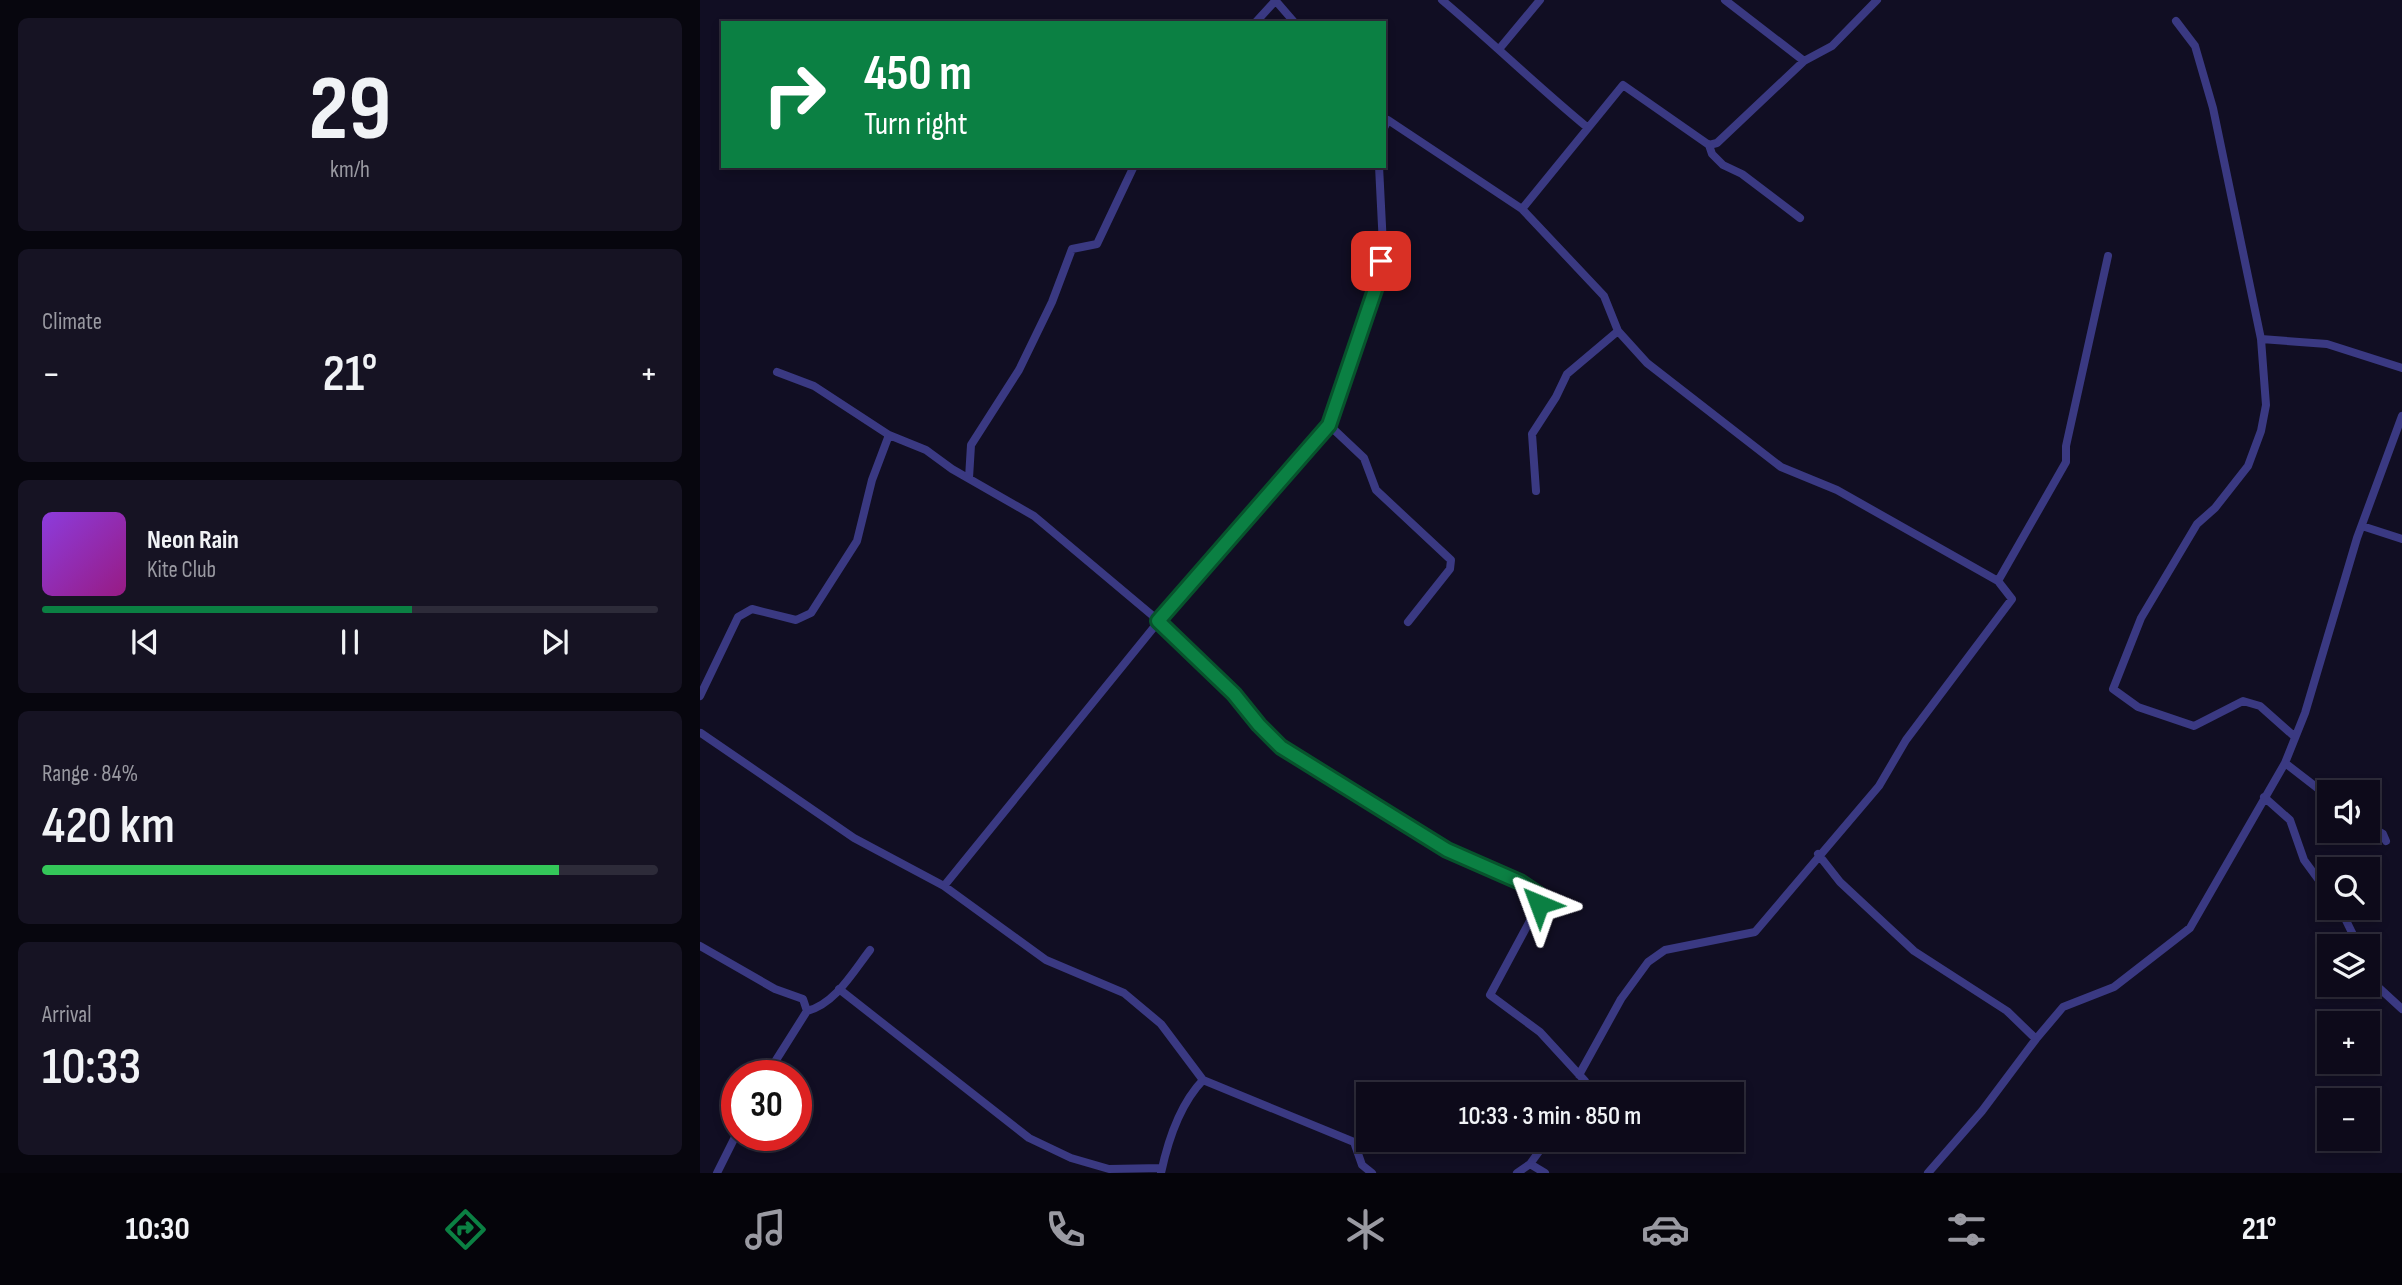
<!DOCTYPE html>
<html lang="en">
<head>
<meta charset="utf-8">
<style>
	body { margin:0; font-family:"Sofia Sans Condensed",sans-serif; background:#161323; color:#f1f3f6; height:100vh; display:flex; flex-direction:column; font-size:26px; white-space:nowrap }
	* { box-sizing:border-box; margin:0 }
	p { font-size:23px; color:#9a9aa2 }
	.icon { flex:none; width:38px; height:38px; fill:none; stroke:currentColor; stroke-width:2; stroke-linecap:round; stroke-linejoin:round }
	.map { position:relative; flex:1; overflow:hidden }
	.drawer { display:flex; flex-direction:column; gap:18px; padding:18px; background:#07060e; width:700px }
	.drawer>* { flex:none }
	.hud { position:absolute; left:21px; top:21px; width:665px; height:147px; border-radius:0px; box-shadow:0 4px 10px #0003,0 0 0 2px #2d2b39; background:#0b8043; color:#fff; overflow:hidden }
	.controls { position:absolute; left:1617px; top:780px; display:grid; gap:14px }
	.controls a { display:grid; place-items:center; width:63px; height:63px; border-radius:0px; background:#0d0a1a; box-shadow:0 4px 10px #0003,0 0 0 2px #2d2b39; font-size:35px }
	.speed { position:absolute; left:21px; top:1060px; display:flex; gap:14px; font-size:35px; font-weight:700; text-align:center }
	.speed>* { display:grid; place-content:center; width:91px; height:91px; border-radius:50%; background:#0d0a1a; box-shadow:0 4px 10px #0003,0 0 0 2px #2d2b39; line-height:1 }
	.speed .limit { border:10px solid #d22; background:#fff; color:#111 }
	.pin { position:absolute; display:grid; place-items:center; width:60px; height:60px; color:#fff; margin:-30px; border-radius:14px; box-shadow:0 4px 10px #0006 }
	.me { position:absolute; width:77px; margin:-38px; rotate:316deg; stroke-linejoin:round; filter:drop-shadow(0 0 5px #0008) }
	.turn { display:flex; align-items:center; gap:24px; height:147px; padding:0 28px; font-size:32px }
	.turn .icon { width:91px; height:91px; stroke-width:2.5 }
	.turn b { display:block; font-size:49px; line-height:60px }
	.big { font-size:52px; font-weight:600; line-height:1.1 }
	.drawer .card { flex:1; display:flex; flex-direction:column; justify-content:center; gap:10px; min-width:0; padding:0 24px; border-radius:10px; background:#161323 }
	.drawer .dial { align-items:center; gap:0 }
	.dial b { font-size:91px; line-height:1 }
	.song { display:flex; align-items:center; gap:21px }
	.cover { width:84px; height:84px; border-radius:10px; background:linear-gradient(135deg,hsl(270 70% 55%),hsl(310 70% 35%)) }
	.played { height:7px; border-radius:4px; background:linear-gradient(90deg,#0b8043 60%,#2d2b39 60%) }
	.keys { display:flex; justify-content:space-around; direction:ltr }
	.heat { display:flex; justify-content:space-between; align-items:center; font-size:38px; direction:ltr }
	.charge { height:10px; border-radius:5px; background:linear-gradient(90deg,#34c759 84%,#2d2b39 0) }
	.trip { position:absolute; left:656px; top:1082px; width:388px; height:70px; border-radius:0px; background:#0d0a1a; box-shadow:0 4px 10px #0003,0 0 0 2px #2d2b39; font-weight:600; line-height:70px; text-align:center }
	.dock { display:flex; height:112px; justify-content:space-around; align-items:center; background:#05040a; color:#9a9aa2 }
	.dock .icon { width:49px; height:49px }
	.dock .selected { color:#0b8043 }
	.dock b { font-size:32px; color:#f1f3f6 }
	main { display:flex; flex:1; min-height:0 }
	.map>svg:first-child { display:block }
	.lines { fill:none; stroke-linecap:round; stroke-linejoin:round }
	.minor { stroke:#3a3982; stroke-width:8 }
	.route-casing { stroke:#07532c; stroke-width:18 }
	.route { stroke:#0b8043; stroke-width:12 }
</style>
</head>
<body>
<main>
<section class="drawer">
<div class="card dial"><b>29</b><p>km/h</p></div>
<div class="card"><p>Climate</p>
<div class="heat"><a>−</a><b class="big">21°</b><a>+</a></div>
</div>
<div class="card">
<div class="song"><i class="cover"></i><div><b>Neon Rain</b><p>Kite Club</p></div></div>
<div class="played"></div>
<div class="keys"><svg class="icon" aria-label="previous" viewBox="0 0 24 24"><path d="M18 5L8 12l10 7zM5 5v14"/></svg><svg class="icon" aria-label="pause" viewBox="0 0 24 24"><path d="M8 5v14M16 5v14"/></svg><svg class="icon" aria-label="next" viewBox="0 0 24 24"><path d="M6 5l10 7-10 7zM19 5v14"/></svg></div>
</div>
<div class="card"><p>Range · 84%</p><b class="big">420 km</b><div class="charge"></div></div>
<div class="card"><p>Arrival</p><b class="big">10:33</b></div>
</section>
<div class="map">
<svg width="1702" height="1173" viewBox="0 0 1702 1173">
	<rect width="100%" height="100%" fill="#110e23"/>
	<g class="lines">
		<path class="minor" d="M575,0L595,23
			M1025,0L1104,61
			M1476,21L1495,46L1513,108L1561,339L1566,405L1561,431L1548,466L1515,508L1497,524L1441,618L1413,689L1438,707L1494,726L1543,701L1560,706L1595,737
			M555,23L576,0
			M800,48L840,0
			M684,128L688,120L822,209L888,128C838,87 792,42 742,0
			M888,128L923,85L1009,145L1017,143L1104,61L1132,46L1177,0
			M1009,145L1012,154L1023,165L1042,174L1100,218
			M822,209L904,296L918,331L947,363L1081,467L1137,490L1298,581L1366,462V446L1408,256
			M1561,339L1627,344L1702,368
			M629,425L664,458L676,490L751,560L750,569L708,622
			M189,435L226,450L252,469L334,516L459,621L534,694L559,725L581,747L747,850L820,882L839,894V904L790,995L840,1032L885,1081L878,1094
			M269,478L271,445L319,370L352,302L372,249L397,244L434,166
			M836,491L832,434L856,397L867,374L918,331
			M1662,526L1702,539
			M0,696L38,617L52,609L96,620L111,613L157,541L172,480L189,435L114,386L77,372
			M1,733L154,838L244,886L346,960L424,993L461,1024L503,1080L654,1142L662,1165L672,1173
			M1585,763L1629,797
			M1564,797L1590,820L1604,860L1629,894
			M1668,825L1683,834L1686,841
			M1118,854L1140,882L1214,951L1307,1011L1336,1039
			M244,886L459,621L629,425L679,275L683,246L679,166
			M1640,908L1659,947
			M0,946L75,989L103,999L107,1011
			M1668,965L1677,986L1702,1009
			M139,989L329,1138L371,1158L409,1169L462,1168
			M879,1075L921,999L948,962L965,950L1055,932L1179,786L1206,740L1312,599L1298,581
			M66,1076L107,1011C135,1004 153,972 170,950
			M17,1173L37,1133
			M461,1173C468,1140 480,1104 503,1080
			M817,1173L830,1164
			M845,1173L830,1164L848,1139
			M1228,1173L1282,1111L1336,1039L1363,1007L1414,987L1490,928L1585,763L1605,713L1657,538L1702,416"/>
	</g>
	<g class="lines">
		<defs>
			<path id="route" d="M681,261L680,275L629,425L458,621L534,694L559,725L581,747L747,850L820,882L838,894L839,904"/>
		</defs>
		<use href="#route" class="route-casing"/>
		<use href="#route" class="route"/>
	</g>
</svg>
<div class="controls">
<a><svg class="icon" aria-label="sound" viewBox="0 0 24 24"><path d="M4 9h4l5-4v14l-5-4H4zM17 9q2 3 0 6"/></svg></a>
<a><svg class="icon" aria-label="search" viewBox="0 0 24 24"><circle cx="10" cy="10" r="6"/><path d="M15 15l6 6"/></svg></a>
<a><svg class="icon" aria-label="layers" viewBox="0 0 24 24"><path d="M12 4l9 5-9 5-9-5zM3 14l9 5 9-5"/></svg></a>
<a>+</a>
<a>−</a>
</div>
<div class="speed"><div class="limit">30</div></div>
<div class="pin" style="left:681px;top:261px;background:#d93025"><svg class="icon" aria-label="arrive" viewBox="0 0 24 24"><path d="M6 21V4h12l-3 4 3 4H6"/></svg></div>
<svg class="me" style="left:839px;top:904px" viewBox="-20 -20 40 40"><path d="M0-17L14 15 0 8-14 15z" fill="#0b8043" stroke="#fff" stroke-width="4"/></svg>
<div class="trip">10:33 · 3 min · 850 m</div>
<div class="hud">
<div class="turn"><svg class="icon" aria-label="right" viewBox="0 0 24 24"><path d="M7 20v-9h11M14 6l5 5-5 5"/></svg><div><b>450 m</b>Turn right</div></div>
</div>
</div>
</main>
<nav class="dock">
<b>10:30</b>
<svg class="icon selected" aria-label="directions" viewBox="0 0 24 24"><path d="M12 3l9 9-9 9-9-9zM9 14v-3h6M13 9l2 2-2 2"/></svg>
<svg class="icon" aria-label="music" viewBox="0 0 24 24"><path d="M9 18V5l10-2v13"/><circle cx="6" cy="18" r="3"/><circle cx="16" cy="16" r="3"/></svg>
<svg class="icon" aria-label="phone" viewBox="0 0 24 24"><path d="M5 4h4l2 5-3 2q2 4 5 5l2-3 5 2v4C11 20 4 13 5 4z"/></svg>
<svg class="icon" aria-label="climate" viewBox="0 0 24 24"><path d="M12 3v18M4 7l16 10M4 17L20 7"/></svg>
<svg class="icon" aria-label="car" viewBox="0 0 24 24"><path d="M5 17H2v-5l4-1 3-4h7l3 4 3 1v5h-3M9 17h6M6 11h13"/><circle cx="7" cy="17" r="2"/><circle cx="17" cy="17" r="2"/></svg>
<svg class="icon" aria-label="filters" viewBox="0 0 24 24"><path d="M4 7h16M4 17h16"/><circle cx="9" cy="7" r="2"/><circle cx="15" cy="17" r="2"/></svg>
<b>21°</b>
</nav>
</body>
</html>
